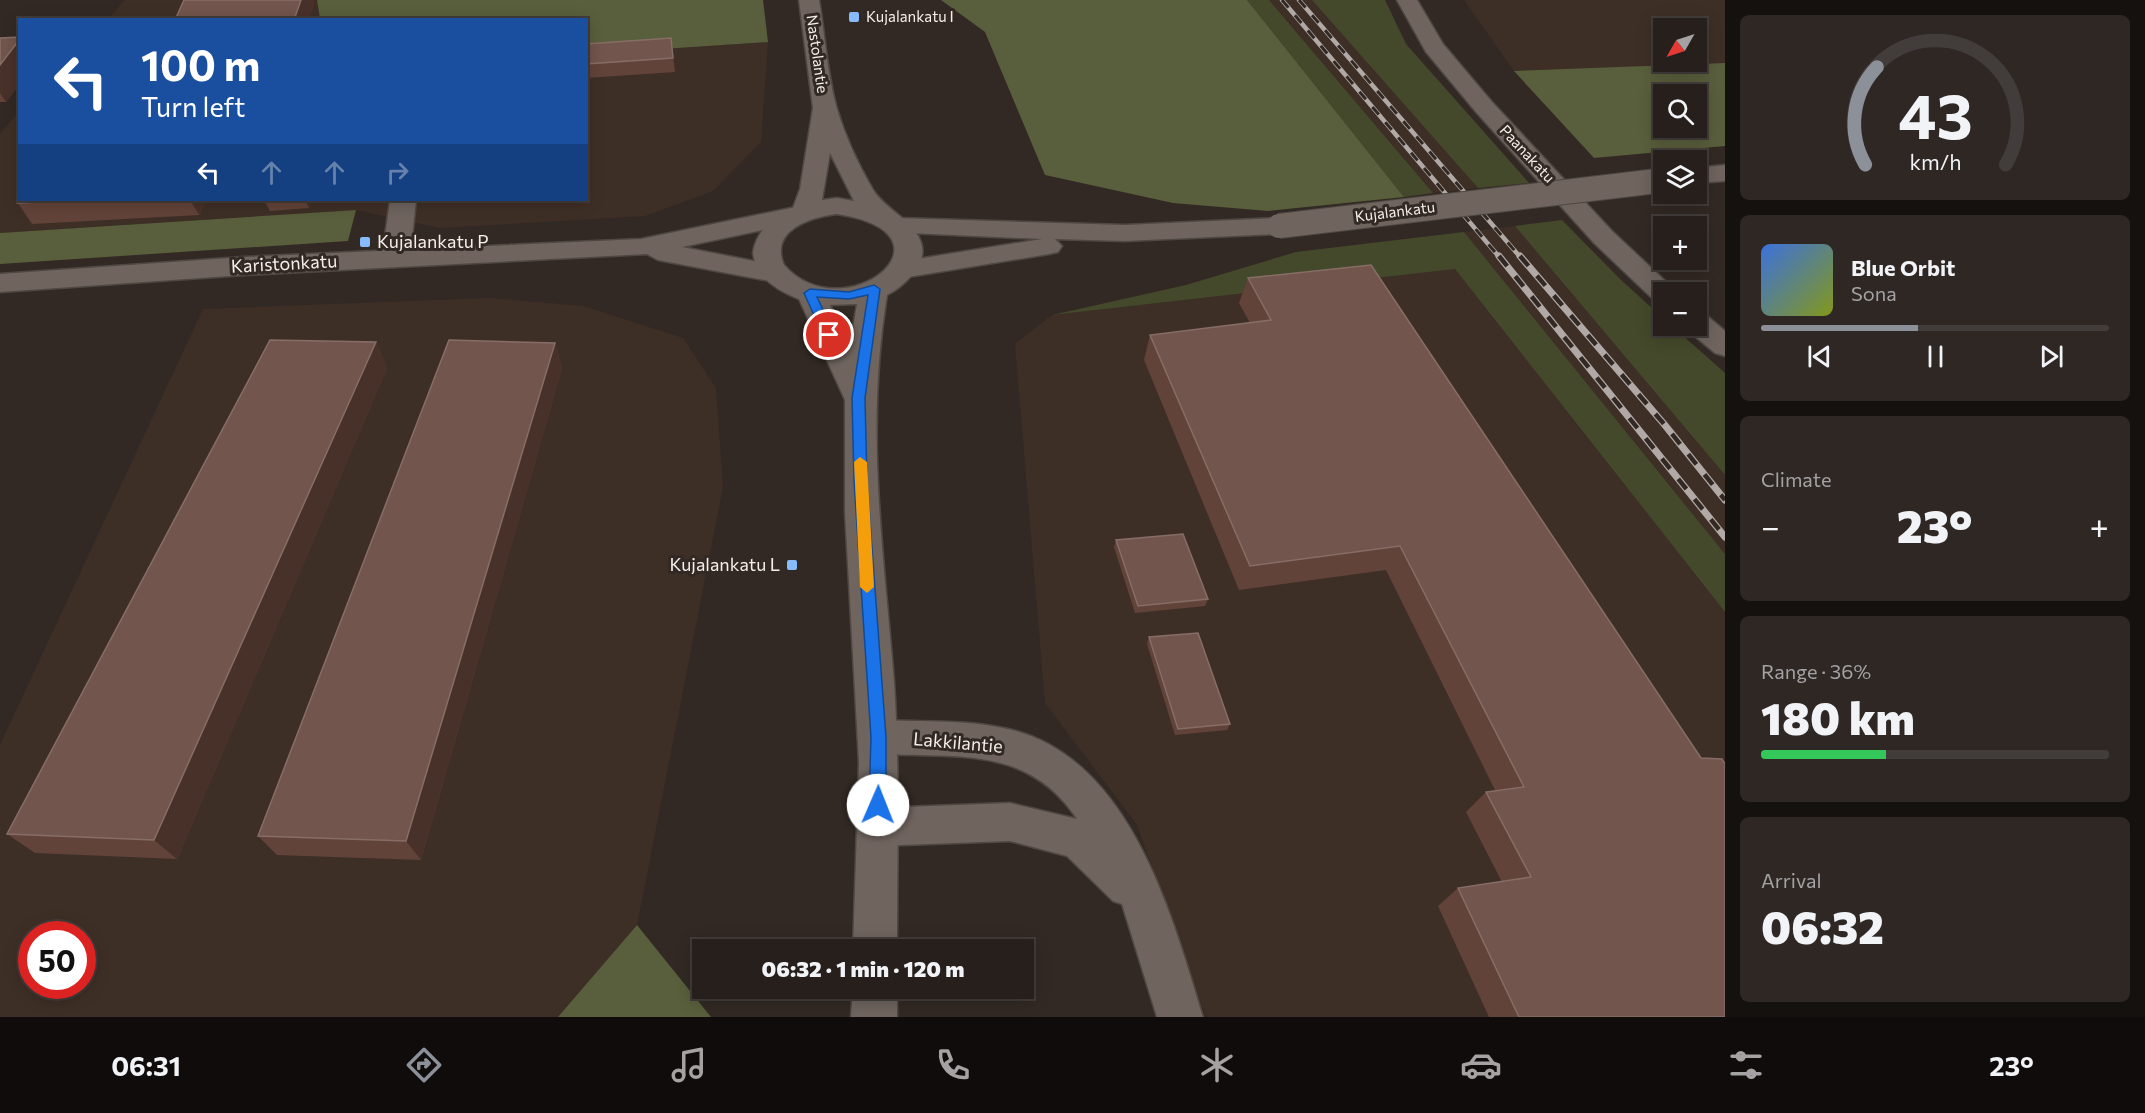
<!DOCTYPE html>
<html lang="en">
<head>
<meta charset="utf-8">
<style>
	body { margin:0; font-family:Commissioner,sans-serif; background:#2e2724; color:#f1f3f6; height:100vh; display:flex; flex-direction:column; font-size:22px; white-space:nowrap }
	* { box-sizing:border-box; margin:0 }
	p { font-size:20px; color:#a4a2a3 }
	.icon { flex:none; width:33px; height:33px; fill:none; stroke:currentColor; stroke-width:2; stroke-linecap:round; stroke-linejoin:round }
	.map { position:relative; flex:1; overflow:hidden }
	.panel { display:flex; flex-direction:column; gap:15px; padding:15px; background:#15110f; width:420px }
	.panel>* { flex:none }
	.guide { position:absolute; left:18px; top:18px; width:570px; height:183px; border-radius:0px; box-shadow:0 3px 15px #0003,0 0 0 2px #423d3a; background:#1a4fa0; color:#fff; overflow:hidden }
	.needle { width:39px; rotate:231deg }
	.tools { position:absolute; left:1653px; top:18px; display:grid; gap:12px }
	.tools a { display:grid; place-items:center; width:54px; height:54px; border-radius:0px; background:#261f1b; box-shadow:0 3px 15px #0003,0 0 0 2px #423d3a; font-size:30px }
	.speed { position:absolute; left:18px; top:921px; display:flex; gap:12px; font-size:30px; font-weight:700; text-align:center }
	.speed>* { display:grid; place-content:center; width:78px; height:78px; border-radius:50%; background:#261f1b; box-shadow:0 3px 15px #0003,0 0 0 2px #423d3a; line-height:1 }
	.speed .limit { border:9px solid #d22; background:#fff; color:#111 }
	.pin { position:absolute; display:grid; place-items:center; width:51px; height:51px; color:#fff; margin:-26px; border:3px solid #fff; border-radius:50%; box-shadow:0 2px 6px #0007 }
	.me { position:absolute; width:66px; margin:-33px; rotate:1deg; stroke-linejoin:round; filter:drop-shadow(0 0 4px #0008) }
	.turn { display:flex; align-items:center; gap:21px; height:126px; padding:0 24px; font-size:27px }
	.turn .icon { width:78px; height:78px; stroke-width:2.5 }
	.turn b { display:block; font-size:42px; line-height:51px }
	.lanes { display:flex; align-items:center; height:57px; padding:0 24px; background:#0003; justify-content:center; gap:30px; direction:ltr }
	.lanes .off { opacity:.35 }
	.big { font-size:45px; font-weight:800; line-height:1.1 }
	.panel .widget { flex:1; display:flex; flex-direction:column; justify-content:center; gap:9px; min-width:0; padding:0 21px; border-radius:9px; background:#2e2724 }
	.panel .dial { align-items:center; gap:0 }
	.dial svg { height:156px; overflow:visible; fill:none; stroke:#423d3a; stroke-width:7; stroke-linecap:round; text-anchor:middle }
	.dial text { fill:#f1f3f6; stroke:none }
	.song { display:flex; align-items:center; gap:18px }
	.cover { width:72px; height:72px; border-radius:9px; background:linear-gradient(135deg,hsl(220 70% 55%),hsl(70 70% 35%)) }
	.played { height:6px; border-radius:3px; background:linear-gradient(90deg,#8c9099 45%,#423d3a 45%) }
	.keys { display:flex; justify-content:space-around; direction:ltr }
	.heat { display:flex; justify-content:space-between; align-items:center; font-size:33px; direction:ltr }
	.charge { height:9px; border-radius:4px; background:linear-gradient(90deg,#34c759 36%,#423d3a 0) }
	.trip { position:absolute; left:692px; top:939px; width:342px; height:60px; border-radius:0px; background:#261f1b; box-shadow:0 3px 15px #0003,0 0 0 2px #423d3a; font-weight:800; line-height:60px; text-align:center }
	.menu { display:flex; height:96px; justify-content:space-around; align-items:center; background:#0f0c0b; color:#a4a2a3 }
	.menu .icon { width:42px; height:42px }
	.menu .selected { color:#8c9099 }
	.menu b { font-size:27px; color:#f1f3f6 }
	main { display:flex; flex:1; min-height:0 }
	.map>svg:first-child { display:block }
	.built { fill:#3e2f26; fill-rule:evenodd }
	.green { fill:#45492b }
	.forest { fill:#595e3c; fill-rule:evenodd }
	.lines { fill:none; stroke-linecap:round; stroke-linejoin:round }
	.minor-casing { stroke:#4f4742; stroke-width:3 }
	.tertiary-casing { stroke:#4f4742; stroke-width:3 }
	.secondary-casing { stroke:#4f4742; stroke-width:3 }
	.minor { fill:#6f645e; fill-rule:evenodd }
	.tertiary { fill:#6f645e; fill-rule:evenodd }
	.secondary { fill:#6f645e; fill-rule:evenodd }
	.rail-far1-casing { stroke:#b0a9a5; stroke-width:4.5 }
	.rail-casing { stroke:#b0a9a5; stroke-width:7 }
	.rail-far1 { stroke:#322924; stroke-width:3; stroke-dasharray:10; stroke-linecap:butt }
	.rail { stroke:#322924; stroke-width:4.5; stroke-dasharray:13; stroke-linecap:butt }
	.tertiary-bridge-casing { stroke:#4f4742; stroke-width:26; stroke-linecap:butt }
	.tertiary-bridge { stroke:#6f645e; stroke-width:24 }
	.wall { fill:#62433a }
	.shaded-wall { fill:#483129 }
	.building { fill:#72554d; stroke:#866e66; stroke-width:1.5 }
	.route { fill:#1a73e8; stroke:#114b97; stroke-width:1.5 }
	.slow { fill:#f59e0b }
	.poi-dot { fill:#88bbfc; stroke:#322924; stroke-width:2 }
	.labels { text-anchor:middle; stroke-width:6; stroke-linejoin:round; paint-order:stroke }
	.far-poi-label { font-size:15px; fill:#f5efeb; stroke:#322924; text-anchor:start }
	.far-street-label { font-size:15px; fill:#f5efeb; stroke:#322924 }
	.poi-label { font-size:18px; fill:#f5efeb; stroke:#322924; text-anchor:start }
	.street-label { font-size:18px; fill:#f5efeb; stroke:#322924 }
</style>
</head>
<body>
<main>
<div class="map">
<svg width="1725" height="1017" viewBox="0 0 1725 1017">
	<rect width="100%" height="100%" fill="#322924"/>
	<path class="built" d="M125,0H317L320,19L107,20Z
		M1269,0H1312L1478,188L1433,193Z
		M1464,0H1725V63L1514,71ZM1664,28H1696V62H1664Z
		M768,42L761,142L713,191L645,216L440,228L356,210L0,233V134L19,111L20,200H586L587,54Z
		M1515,226L1725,475V554L1464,232Z
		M1455,269L1725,612V1017H1206L1137,825L1045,703L1015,344L1052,315Z
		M489,298L583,306L683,338L716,388L723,487L637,925L558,1017H0V745L203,309ZM32,934H82V986H32Z"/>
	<path class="green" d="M1247,0H1269L1433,193L1404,197Z
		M1312,0H1385L1406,44L1529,183L1478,188Z
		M1562,220L1621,280L1663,318L1664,326H1672L1725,373V475L1515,226Z
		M1464,232L1725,554V612L1455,269L1052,315L1186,285L1296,252Z"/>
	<path class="forest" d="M317,0H763L768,42L587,54L586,20L320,19Z
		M941,0H1247L1404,197L1268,211L1173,203L1045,175L985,32Z
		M1725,63V146L1594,158L1514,71ZM1696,94V128H1664V94Z
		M356,210L348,241L0,264V233Z
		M637,925L711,1017H558Z"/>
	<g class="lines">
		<defs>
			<path id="minor" d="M1397,0H1417L1443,44L1492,102L1612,231L1677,292H1664V303L1654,300L1594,243L1476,112L1426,52Z
				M390,200H416L410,258L406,264L396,267L386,264L382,258Z
				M1696,313L1706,315L1725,331V356L1715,353L1686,329L1684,326H1696Z
				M879,720C924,722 972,719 1016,731C1131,763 1172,915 1203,1017H1157L1122,904L1113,901L1067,856L1010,841L877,846L863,841L857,827L863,813L877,808L1010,803L1077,819C1028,745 956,758 879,754L865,749L860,737L865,725Z"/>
			<path id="tertiary" d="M1725,165V181L1696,183V168Z
				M796,207L805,209L809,215L805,221L682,247L785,267L789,273L785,279L775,282L658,260L647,254L244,275L0,292V274L244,257L641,239Z
				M897,218L1125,225L1279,218L1288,220L1292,226L1288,232L1279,234L1125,241L1055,239L1062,246L1058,252L1049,254L902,278L892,275L888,269L892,263L1042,239L888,232L884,226L888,220Z"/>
			<path id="secondary" d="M799,0H819C825,35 827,74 837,109C845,136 858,164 872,188C883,209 917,221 922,246C926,266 903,287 887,295C865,430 883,546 894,681C900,770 897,860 897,950H853L859,763L845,512V400L799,299C778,291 756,278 753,253C756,231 774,215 793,208L800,189L813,108ZM830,153L854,201L837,198L822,200ZM837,214C967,234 844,333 784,265C769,230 811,217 837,214ZM857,304L850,345V347L830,305Z
				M853,988H897V1017H851Z"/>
		</defs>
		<use href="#minor" class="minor-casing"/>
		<use href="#tertiary" class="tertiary-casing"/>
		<use href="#secondary" class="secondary-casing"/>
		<use href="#minor" class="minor"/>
		<use href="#tertiary" class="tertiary"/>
		<use href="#secondary" class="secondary"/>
		<defs>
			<path id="rail-far1" d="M1282,0L1500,258
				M1299,0L1521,258"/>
			<path id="rail" d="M1499,256L1725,537
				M1520,256L1664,424L1725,500"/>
		</defs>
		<use href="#rail-far1" class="rail-far1-casing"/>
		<use href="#rail" class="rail-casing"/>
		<use href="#rail-far1" class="rail-far1"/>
		<use href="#rail" class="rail"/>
		<defs>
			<path id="tertiary-bridge" d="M1279,226L1657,181"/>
		</defs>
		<use href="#tertiary-bridge" class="tertiary-bridge-casing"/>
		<use href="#tertiary-bridge" class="tertiary-bridge"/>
	</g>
	<path class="wall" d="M20,37V84L6,102H0V38Z
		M586,44L673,52L675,72L586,78Z
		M21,200H206L199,215L32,224L18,203Z
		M264,200H311L309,208L270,211Z
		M1248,278L1725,1017H1489L1438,906L1458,888L1502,882L1466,812L1486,792L1495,790L1386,570L1239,590L1144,360L1150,335L1250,323L1239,303Z
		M376,342L387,368L177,859L35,853L7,834Z
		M555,343L562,368L421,860L277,855L258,836Z
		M1116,540L1208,599L1205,606L1135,613L1114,547Z
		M1149,637L1230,724L1227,730L1175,735L1147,644Z"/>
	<path class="shaded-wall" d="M301,0H313L315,3L309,20H294Z
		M671,38L673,52L675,72L673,58Z
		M20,39V84L6,102L0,93V65Z
		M190,200H206L199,215Z
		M305,200H311L309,208Z
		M376,342L387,368L177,859L154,840Z
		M555,343L562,368L421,860L406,841Z"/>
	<path class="building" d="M184,0H301L294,20H175Z
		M20,37V39L0,65V38Z
		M671,38L673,58L586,64V44Z
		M21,200H93L18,203Z
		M1371,265L1701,758L1722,759L1725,764V1017H1519L1458,888L1531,877L1486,792L1524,787L1400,546L1250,566L1150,335L1271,320L1248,278Z
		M270,340L376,342L154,840L7,834Z
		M449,340L555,343L406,841L258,836Z
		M1183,534L1208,599L1138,606L1116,540Z
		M1198,633L1230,724L1178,729L1149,637Z"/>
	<path class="route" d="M874,285L880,289L865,398L867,481L886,737V805L883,810L878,813L872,810L869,805L871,737L854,481L852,398L868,295L849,299L817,297L835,335L829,339L823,335L804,293L810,289L849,292Z"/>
	<path class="slow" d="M860,457L867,462L874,587L867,593L860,587L854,462Z"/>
	<g class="poi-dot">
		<rect x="848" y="11" width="12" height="12" rx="3"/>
		<rect x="359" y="236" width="12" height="12" rx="3"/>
		<rect x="786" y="559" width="12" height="12" rx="3"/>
	</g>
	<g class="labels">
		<g class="far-poi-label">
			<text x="866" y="22">Kujalankatu I</text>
		</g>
		<g class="far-street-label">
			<text transform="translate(817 54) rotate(82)" y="5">Nastolantie</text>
			<text transform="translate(1527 154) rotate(47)" y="5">Paanakatu</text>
			<text transform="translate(1395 212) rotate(-7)" y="5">Kujalankatu</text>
		</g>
		<g class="poi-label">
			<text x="377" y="248">Kujalankatu P</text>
			<text x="780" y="571" text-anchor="end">Kujalankatu L</text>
		</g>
		<g class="street-label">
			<text transform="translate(284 264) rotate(-3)" y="6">Karistonkatu</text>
			<text transform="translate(958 743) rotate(5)" y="6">Lakkilantie</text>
		</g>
	</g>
</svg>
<div class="tools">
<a><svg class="needle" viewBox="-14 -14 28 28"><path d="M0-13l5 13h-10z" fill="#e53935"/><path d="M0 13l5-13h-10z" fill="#a4a2a3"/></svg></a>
<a><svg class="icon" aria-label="search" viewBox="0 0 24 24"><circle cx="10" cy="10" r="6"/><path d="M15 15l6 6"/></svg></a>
<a><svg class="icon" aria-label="layers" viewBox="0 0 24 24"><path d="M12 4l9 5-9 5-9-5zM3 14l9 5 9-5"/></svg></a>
<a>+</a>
<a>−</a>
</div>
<div class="speed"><div class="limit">50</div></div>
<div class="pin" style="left:829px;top:335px;background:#d93025"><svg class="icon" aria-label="arrive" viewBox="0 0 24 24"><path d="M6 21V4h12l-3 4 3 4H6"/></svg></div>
<svg class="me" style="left:878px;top:805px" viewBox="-20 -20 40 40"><circle r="19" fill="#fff"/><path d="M0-13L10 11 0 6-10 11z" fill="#1a73e8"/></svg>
<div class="trip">06:32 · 1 min · 120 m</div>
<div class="guide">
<div class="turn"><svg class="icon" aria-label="left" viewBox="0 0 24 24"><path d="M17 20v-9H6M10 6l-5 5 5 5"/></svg><div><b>100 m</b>Turn left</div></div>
<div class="lanes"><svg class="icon" aria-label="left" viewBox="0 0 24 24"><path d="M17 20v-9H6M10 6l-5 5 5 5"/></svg><svg class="icon off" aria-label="ahead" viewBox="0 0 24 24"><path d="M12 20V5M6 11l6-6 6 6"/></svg><svg class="icon off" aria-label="ahead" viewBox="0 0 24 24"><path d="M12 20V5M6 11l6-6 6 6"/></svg><svg class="icon off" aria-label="right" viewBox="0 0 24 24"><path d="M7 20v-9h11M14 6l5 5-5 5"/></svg></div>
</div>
</div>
<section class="panel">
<div class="widget dial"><svg viewBox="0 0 100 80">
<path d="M14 69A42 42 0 1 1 86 69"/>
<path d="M14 69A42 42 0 0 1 20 19" stroke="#8c9099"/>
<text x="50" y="56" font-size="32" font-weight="700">43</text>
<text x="50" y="72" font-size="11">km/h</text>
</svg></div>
<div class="widget">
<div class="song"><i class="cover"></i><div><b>Blue Orbit</b><p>Sona</p></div></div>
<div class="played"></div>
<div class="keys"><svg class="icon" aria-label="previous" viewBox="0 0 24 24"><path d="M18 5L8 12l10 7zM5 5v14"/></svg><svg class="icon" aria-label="pause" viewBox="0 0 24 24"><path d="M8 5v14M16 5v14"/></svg><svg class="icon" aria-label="next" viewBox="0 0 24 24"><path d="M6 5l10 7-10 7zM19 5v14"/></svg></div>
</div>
<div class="widget"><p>Climate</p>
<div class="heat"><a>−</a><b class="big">23°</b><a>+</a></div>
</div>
<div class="widget"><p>Range · 36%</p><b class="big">180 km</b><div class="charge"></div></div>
<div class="widget"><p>Arrival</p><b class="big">06:32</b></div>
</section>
</main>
<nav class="menu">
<b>06:31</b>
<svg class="icon selected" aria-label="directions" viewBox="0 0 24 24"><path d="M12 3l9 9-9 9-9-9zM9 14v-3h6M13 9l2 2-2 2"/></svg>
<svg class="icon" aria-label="music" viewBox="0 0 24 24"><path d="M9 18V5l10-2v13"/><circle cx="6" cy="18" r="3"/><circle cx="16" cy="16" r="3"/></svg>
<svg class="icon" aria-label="phone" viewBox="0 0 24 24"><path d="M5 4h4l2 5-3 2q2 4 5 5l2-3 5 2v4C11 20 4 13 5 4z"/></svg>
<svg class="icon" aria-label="climate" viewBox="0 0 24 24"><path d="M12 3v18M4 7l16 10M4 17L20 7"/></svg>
<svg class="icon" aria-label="car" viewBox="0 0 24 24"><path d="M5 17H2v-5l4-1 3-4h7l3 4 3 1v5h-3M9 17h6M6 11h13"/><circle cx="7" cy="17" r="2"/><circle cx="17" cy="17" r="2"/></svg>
<svg class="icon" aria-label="filters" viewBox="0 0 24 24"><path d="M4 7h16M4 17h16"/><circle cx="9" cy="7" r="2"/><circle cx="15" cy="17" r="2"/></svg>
<b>23°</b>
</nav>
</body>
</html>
